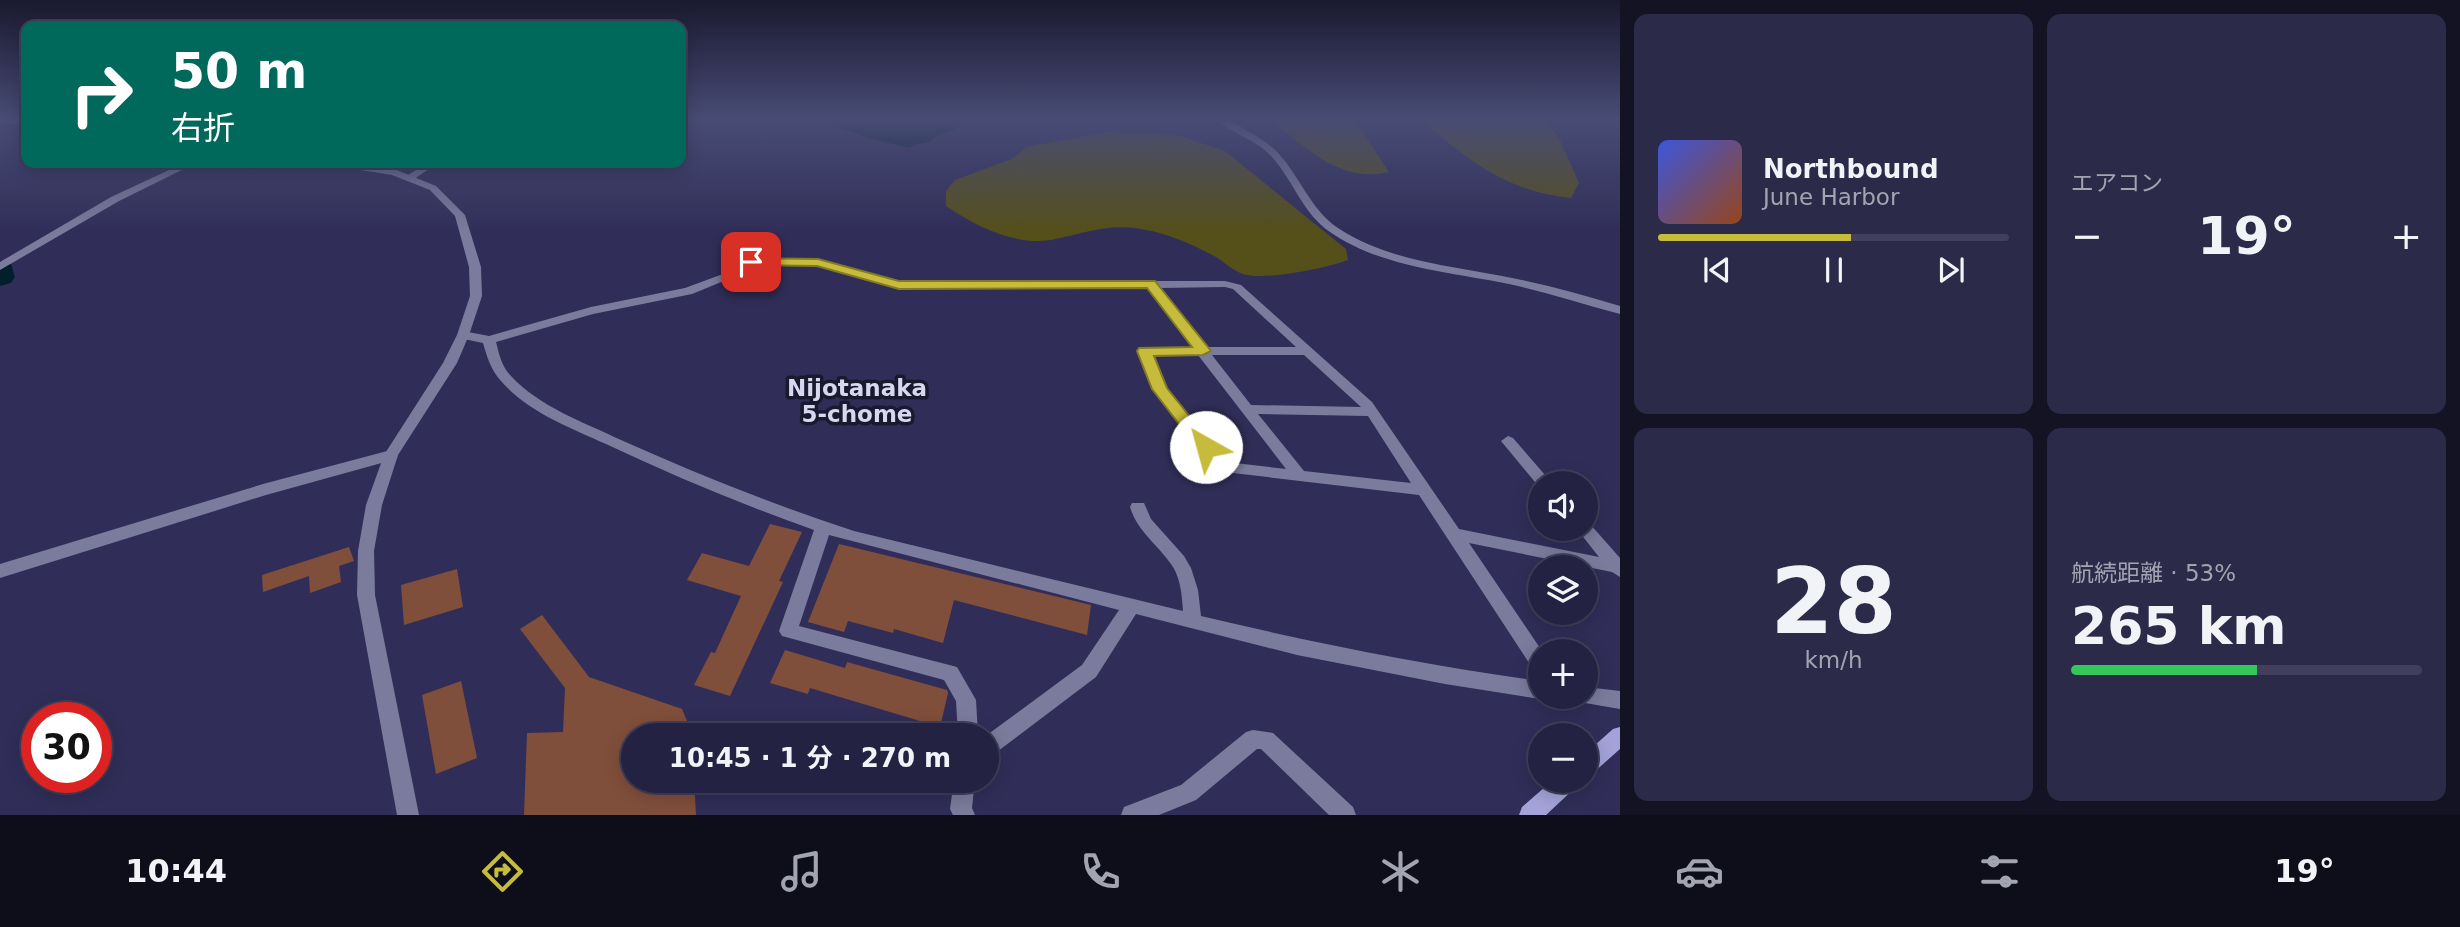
<!DOCTYPE html>
<html lang="ja">
<head>
<meta charset="utf-8">
<style>
	body { margin:0; font-family:"DejaVu Sans","Noto Sans JP",sans-serif; background:#2c2a49; color:#f1f3f6; height:100vh; display:flex; flex-direction:column; font-size:26px; white-space:nowrap }
	* { box-sizing:border-box; margin:0 }
	p { font-size:23px; color:#a3a4b2 }
	.icon { flex:none; width:38px; height:38px; fill:none; stroke:currentColor; stroke-width:2; stroke-linecap:round; stroke-linejoin:round }
	.map { position:relative; flex:1; overflow:hidden }
	.sheet { display:flex; flex-direction:column; gap:14px; padding:14px; background:#141324; width:840px }
	.sheet>* { flex:none }
	.guide { position:absolute; left:21px; top:21px; width:665px; height:147px; border-radius:14px; box-shadow:0 4px 18px #0003,0 0 0 2px #413f5b; background:#00695c; color:#fff; overflow:hidden }
	.buttons { position:absolute; left:1528px; top:471px; display:grid; gap:14px }
	.buttons a { display:grid; place-items:center; width:70px; height:70px; border-radius:50%; background:#242242; box-shadow:0 4px 18px #0003,0 0 0 2px #413f5b; font-size:35px }
	.speed { position:absolute; left:21px; top:702px; display:flex; gap:14px; font-size:35px; font-weight:700; text-align:center }
	.speed>* { display:grid; place-content:center; width:91px; height:91px; border-radius:50%; background:#242242; box-shadow:0 4px 18px #0003,0 0 0 2px #413f5b; line-height:1 }
	.speed .limit { border:10px solid #d22; background:#fff; color:#111 }
	.pin { position:absolute; display:grid; place-items:center; width:60px; height:60px; color:#fff; margin:-30px; border-radius:14px; box-shadow:0 4px 10px #0006 }
	.me { position:absolute; width:77px; margin:-38px; rotate:322deg; stroke-linejoin:round; filter:drop-shadow(0 0 5px #0008) }
	.turn { display:flex; align-items:center; gap:24px; height:147px; padding:0 35px; font-size:32px }
	.turn .icon { width:91px; height:91px; stroke-width:2.5 }
	.turn b { display:block; font-size:49px; line-height:60px }
	.big { font-size:52px; font-weight:700; line-height:1.1 }
	.sheet .card { flex:1; display:flex; flex-direction:column; justify-content:center; gap:10px; min-width:0; padding:0 24px; border-radius:14px; background:#2c2a49 }
	.sheet .dial { align-items:center; gap:0 }
	.dial b { font-size:91px; line-height:1 }
	.song { display:flex; align-items:center; gap:21px }
	.cover { width:84px; height:84px; border-radius:10px; background:linear-gradient(135deg,hsl(230 70% 55%),hsl(20 70% 35%)) }
	.played { height:7px; border-radius:4px; background:linear-gradient(90deg,#c7bb3b 55%,#413f5b 55%) }
	.keys { display:flex; justify-content:space-around; direction:ltr }
	.heat { display:flex; justify-content:space-between; align-items:center; font-size:38px; direction:ltr }
	.charge { height:10px; border-radius:5px; background:linear-gradient(90deg,#34c759 53%,#413f5b 0) }
	.sheet .tiles { flex:1; display:grid; gap:14px; grid-template-columns:repeat(2,1fr) }
	.trip { position:absolute; left:621px; top:723px; width:378px; height:70px; border-radius:35px; background:#242242; box-shadow:0 4px 18px #0003,0 0 0 2px #413f5b; font-weight:700; line-height:70px; text-align:center }
	.tab-bar { display:flex; height:112px; justify-content:space-around; align-items:center; background:#0e0e1a; color:#a3a4b2 }
	.tab-bar .icon { width:49px; height:49px }
	.tab-bar .current { color:#c7bb3b }
	.tab-bar b { font-size:32px; color:#f1f3f6 }
	main { display:flex; flex:1; min-height:0 }
	.map>svg:first-child { display:block }
	.green { fill:#554f19 }
	.water { fill:#00202c }
	.lines { fill:none; stroke-linecap:round; stroke-linejoin:round }
	.river { fill:#00202c; fill-rule:evenodd }
	.building { fill:#804f3b }
	.minor { fill:#7b7c9d; fill-rule:evenodd }
	.tertiary { fill:#7b7c9d; fill-rule:evenodd }
	.secondary { fill:#a3a3d9; fill-rule:evenodd }
	.route { fill:#c7bb3b; stroke:#817a26; stroke-width:2 }
	.labels { text-anchor:middle; stroke-width:7; stroke-linejoin:round; paint-order:stroke }
	.neighbourhood-label { font-size:23px; font-weight:bold; fill:#d6d7f1; stroke:#1a192d }
</style>
</head>
<body>
<main>
<div class="map">
<svg width="1620" height="815" viewBox="0 0 1620 815">
	<rect width="100%" height="100%" fill="#302e58"/>
	<path class="green" d="M1269,119H1356L1359,127L1389,172C1339,184 1305,146 1269,119Z
		M1420,119H1545L1560,140L1579,183L1571,198C1506,192 1467,159 1420,119Z
		M1107,132L1177,135L1225,151L1346,249L1348,260C1327,268 1264,281 1243,274C1233,271 1224,262 1216,257C1192,244 1167,233 1141,229C1109,223 1082,234 1051,240C1015,246 975,226 946,206V191L955,180L1014,158L1026,147Z"/>
	<path class="water" d="M811,119H963L956,129L936,136L930,142L916,144L909,148L876,140Z"/>
	<g class="lines">
		<path class="river" d="M0,261L11,264L15,277L11,283L0,286Z"/>
	</g>
	<path class="building" d="M770,524L802,532L779,581L783,582L730,696L694,685L711,652L715,653L741,596L687,580L702,553L749,566Z
		M839,544L1091,605L1087,635L954,600L943,643L894,629L893,633L848,621L844,632L808,622Z
		M349,547L354,561L339,566L341,582L310,593L309,576L263,592L262,575Z
		M457,569L463,607L404,625L401,585Z
		M542,615L589,677L682,709L693,735H634V780H694L696,815H524L527,733L563,732L565,688L520,629Z
		M785,650L845,668L847,662L947,690L948,693L940,727L810,688L808,694L770,683Z
		M461,681L477,758L436,774L422,695Z"/>
	<g class="lines">
		<path class="minor" d="M1215,119C1227,119 1234,123 1244,129C1257,136 1269,143 1279,154C1300,177 1311,210 1338,228C1391,263 1457,266 1517,279C1552,286 1586,296 1620,306V314C1586,305 1552,294 1518,286C1456,272 1383,269 1330,232C1303,214 1293,180 1272,157C1256,139 1232,134 1215,119Z
			M184,163H196L119,201L0,270V262L111,197Z
			M427,163H438L414,179H408V175Z
			M752,259H818L899,281H1225L1241,285L1372,402L1459,529L1599,557L1576,528H1586V522L1590,524L1620,558V577L1612,572L1469,543L1542,651H1540V671L1533,669L1419,495L1216,471L1153,389L1139,351L1145,347H1192L1147,288L899,289L817,265H754L731,278L692,294L593,314L496,342C499,354 502,367 511,376C540,407 583,422 621,440C697,474 774,505 854,531L1183,611C1182,597 1181,580 1173,567C1159,545 1138,533 1130,507L1132,503H1144L1151,519L1184,556L1191,568L1198,590L1201,616C1314,643 1426,665 1540,681V696H1546L1540,699L1445,684L1297,655L1136,614L1096,677L994,754L987,757V735L1082,665L1119,610L829,535L799,626L957,667L976,700L978,735H958L956,701L944,680L782,636L779,631L814,530C743,505 674,476 606,444C569,427 528,412 501,381C491,370 487,357 483,343L459,338L457,335L463,331L489,336L591,307L685,288L723,274ZM1225,287L1233,289L1296,347H1206L1159,288ZM1153,355H1198L1286,469L1226,462L1166,388ZM1212,355H1304L1361,407L1251,405ZM1258,414L1368,416L1411,483L1304,471Z
			M1508,436L1513,438L1552,483H1540L1539,487L1501,441Z
			M391,450L398,455L396,459L266,495L0,578V564L263,484Z
			M1586,687L1620,691V709L1579,702L1576,696H1586Z
			M1253,730L1273,733L1353,807L1356,815H1329L1261,749H1257L1196,800L1159,815H1121L1124,807L1181,785L1246,732Z
			M954,780H975L972,808L975,815H953L950,809Z"/>
		<path class="tertiary" d="M0,119L26,120V126L0,122Z
			M331,163H353L394,169L436,186L465,215L481,267L482,296L469,335L457,363L398,455L382,505L374,551L375,595L419,815H397L357,595L358,551L366,505L384,455L443,363L457,335L470,296L469,267L455,216L430,190L392,175L336,166Z"/>
		<path class="secondary" d="M1620,727V749L1593,773L1586,776V753L1613,729Z
			M1553,780H1579L1576,787L1546,815H1519L1522,807Z"/>
	</g>
	<linearGradient id="sky" x2="0" y2="1"><stop stop-color="#1a1930"/><stop offset="0.51" stop-color="#484c75"/><stop offset="1" stop-color="#484c75" stop-opacity="0"/></linearGradient>
	<rect width="1620" height="233" fill="url(#sky)"/>
	<path class="route" d="M751,258L818,259L899,281H1155L1211,351L1203,355L1154,356L1167,388L1214,447L1212,451H1200L1152,389L1137,351L1139,348L1192,347L1147,288L899,289L817,266L747,265L745,262Z"/>
	<g class="labels">
		<g class="neighbourhood-label">
			<text x="857" y="396">Nijotanaka<tspan x="857" dy="26">5-chome</tspan></text>
		</g>
	</g>
</svg>
<div class="buttons">
<a><svg class="icon" aria-label="sound" viewBox="0 0 24 24"><path d="M4 9h4l5-4v14l-5-4H4zM17 9q2 3 0 6"/></svg></a>
<a><svg class="icon" aria-label="layers" viewBox="0 0 24 24"><path d="M12 4l9 5-9 5-9-5zM3 14l9 5 9-5"/></svg></a>
<a>+</a>
<a>−</a>
</div>
<div class="speed"><div class="limit">30</div></div>
<div class="pin" style="left:751px;top:262px;background:#d93025"><svg class="icon" aria-label="arrive" viewBox="0 0 24 24"><path d="M6 21V4h12l-3 4 3 4H6"/></svg></div>
<svg class="me" style="left:1206px;top:447px" viewBox="-20 -20 40 40"><circle r="19" fill="#fff"/><path d="M0-13L10 11 0 6-10 11z" fill="#c7bb3b"/></svg>
<div class="trip">10:45 · 1 分 · 270 m</div>
<div class="guide">
<div class="turn"><svg class="icon" aria-label="right" viewBox="0 0 24 24"><path d="M7 20v-9h11M14 6l5 5-5 5"/></svg><div><b>50 m</b>右折</div></div>
</div>
</div>
<section class="sheet">
<div class="tiles">
<div class="card">
<div class="song"><i class="cover"></i><div><b>Northbound</b><p>June Harbor</p></div></div>
<div class="played"></div>
<div class="keys"><svg class="icon" aria-label="previous" viewBox="0 0 24 24"><path d="M18 5L8 12l10 7zM5 5v14"/></svg><svg class="icon" aria-label="pause" viewBox="0 0 24 24"><path d="M8 5v14M16 5v14"/></svg><svg class="icon" aria-label="next" viewBox="0 0 24 24"><path d="M6 5l10 7-10 7zM19 5v14"/></svg></div>
</div>
<div class="card"><p>エアコン</p>
<div class="heat"><a>−</a><b class="big">19°</b><a>+</a></div>
</div>
<div class="card dial"><b>28</b><p>km/h</p></div>
<div class="card"><p>航続距離 · 53%</p><b class="big">265 km</b><div class="charge"></div></div>
</div>
</section>
</main>
<nav class="tab-bar">
<b>10:44</b>
<svg class="icon current" aria-label="directions" viewBox="0 0 24 24"><path d="M12 3l9 9-9 9-9-9zM9 14v-3h6M13 9l2 2-2 2"/></svg>
<svg class="icon" aria-label="music" viewBox="0 0 24 24"><path d="M9 18V5l10-2v13"/><circle cx="6" cy="18" r="3"/><circle cx="16" cy="16" r="3"/></svg>
<svg class="icon" aria-label="phone" viewBox="0 0 24 24"><path d="M5 4h4l2 5-3 2q2 4 5 5l2-3 5 2v4C11 20 4 13 5 4z"/></svg>
<svg class="icon" aria-label="climate" viewBox="0 0 24 24"><path d="M12 3v18M4 7l16 10M4 17L20 7"/></svg>
<svg class="icon" aria-label="car" viewBox="0 0 24 24"><path d="M5 17H2v-5l4-1 3-4h7l3 4 3 1v5h-3M9 17h6M6 11h13"/><circle cx="7" cy="17" r="2"/><circle cx="17" cy="17" r="2"/></svg>
<svg class="icon" aria-label="filters" viewBox="0 0 24 24"><path d="M4 7h16M4 17h16"/><circle cx="9" cy="7" r="2"/><circle cx="15" cy="17" r="2"/></svg>
<b>19°</b>
</nav>
</body>
</html>
